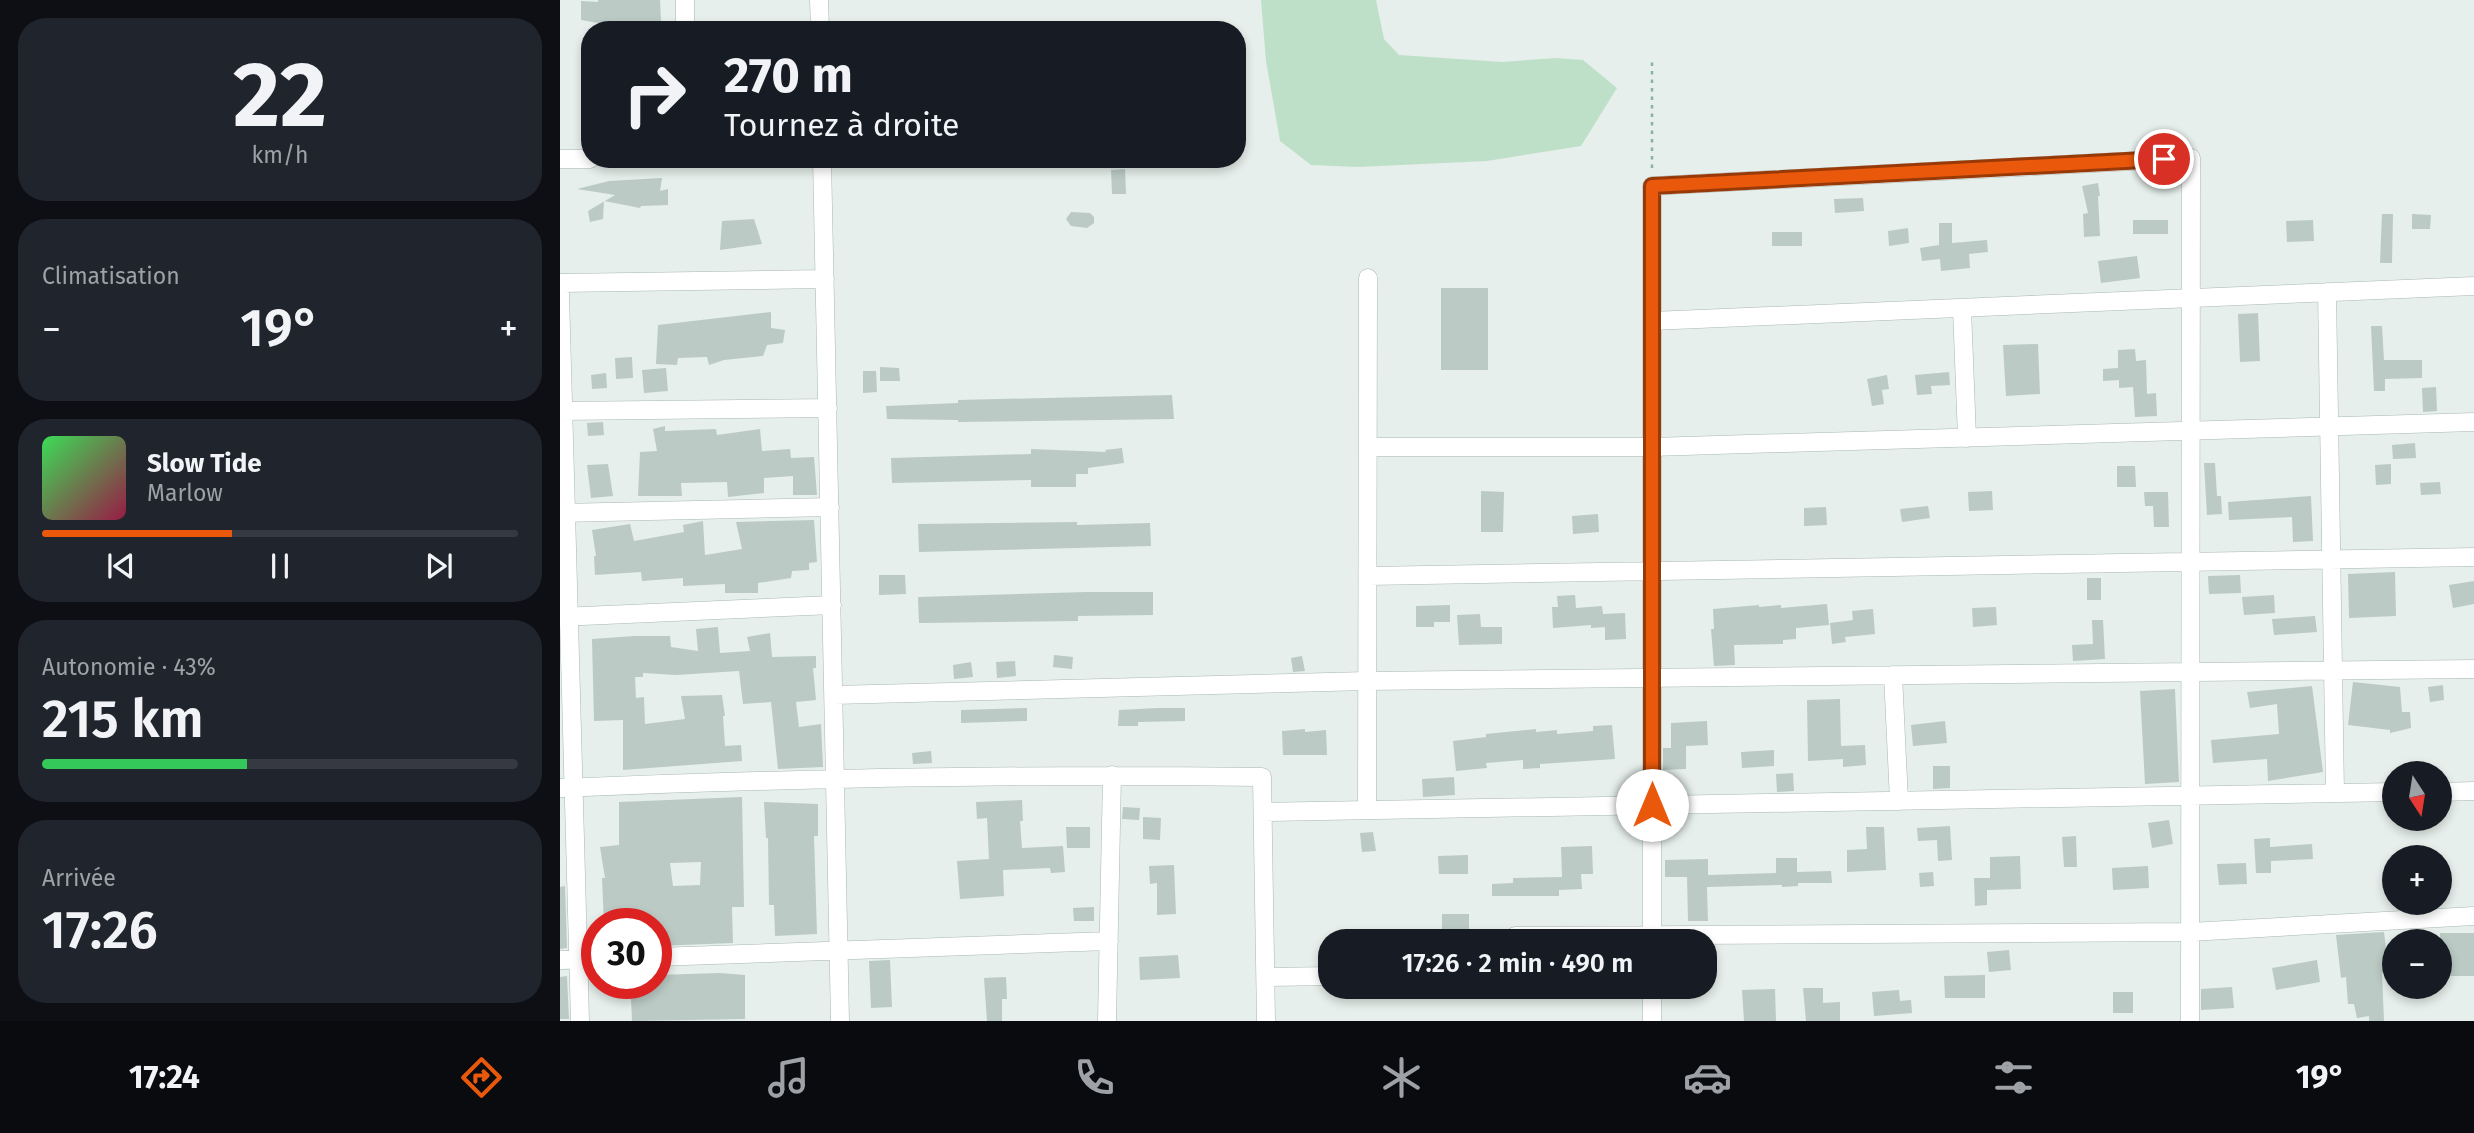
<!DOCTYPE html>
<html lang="fr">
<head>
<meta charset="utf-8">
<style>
	body { margin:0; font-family:"Fira Sans",sans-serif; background:#20242c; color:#f1f3f6; height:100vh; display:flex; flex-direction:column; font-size:26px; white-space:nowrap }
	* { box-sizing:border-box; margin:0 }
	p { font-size:23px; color:#9ea1a6 }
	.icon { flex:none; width:38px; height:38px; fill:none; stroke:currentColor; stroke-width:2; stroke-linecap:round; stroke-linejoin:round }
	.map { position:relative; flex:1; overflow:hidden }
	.details { display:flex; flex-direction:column; gap:18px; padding:18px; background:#0d0f14; width:560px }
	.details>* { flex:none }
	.banner { position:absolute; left:21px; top:21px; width:665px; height:147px; border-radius:28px; box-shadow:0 4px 10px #0003; background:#171b24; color:#f1f3f6; overflow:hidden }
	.needle { width:46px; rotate:168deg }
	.buttons { position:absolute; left:1822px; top:761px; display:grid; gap:14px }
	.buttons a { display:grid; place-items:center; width:70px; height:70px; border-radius:50%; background:#171b24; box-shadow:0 4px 10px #0003; font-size:35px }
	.speed { position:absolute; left:21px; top:908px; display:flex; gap:14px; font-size:35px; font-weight:700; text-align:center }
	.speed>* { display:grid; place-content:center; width:91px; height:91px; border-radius:50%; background:#171b24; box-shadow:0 4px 10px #0003; line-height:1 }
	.speed .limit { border:10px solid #d22; background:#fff; color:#111 }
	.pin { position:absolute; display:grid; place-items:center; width:60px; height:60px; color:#fff; margin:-30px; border:4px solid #fff; border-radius:50%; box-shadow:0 2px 7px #0007 }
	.me { position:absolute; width:77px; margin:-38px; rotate:0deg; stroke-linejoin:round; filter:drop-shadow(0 0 5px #0008) }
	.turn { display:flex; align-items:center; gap:24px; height:147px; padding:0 28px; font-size:32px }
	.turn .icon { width:91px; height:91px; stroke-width:2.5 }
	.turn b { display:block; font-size:49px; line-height:60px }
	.big { font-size:52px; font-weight:600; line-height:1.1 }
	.details .card { flex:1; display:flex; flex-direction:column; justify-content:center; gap:10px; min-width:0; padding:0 24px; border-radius:28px; background:#20242c }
	.details .dial { align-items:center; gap:0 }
	.dial b { font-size:91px; line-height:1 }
	.song { display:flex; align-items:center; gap:21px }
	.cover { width:84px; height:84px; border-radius:10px; background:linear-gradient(135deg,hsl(130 70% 55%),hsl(340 70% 35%)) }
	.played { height:7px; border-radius:4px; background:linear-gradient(90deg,#ea580c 40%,#363941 40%) }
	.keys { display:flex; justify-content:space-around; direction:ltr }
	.heat { display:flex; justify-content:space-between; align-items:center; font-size:38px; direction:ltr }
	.charge { height:10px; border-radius:5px; background:linear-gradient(90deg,#34c759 43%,#363941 0) }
	.trip { position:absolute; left:758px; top:929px; width:399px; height:70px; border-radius:28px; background:#171b24; box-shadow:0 4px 10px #0003; font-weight:600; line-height:70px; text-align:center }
	.menu { display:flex; height:112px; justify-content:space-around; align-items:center; background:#090b0e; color:#9ea1a6 }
	.menu .icon { width:49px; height:49px }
	.menu .selected { color:#ea580c }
	.menu b { font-size:32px; color:#f1f3f6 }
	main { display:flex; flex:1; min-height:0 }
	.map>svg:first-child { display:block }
	.green { fill:#bfe0c8 }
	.building { fill:#bbcac4; fill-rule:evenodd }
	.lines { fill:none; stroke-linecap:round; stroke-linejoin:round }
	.street-casing { stroke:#a8b8b2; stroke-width:19 }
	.path { stroke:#86b3a5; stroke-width:2.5; stroke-dasharray:3.5 5; stroke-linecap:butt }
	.street { stroke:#fff; stroke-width:18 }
	.route-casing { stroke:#983908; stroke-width:18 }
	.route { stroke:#ea580c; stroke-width:12 }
</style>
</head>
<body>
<main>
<section class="details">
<div class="card dial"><b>22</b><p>km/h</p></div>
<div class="card"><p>Climatisation</p>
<div class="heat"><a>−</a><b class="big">19°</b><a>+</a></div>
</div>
<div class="card">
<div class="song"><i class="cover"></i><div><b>Slow Tide</b><p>Marlow</p></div></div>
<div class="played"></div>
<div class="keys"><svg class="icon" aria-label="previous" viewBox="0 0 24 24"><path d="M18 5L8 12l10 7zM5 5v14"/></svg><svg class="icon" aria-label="pause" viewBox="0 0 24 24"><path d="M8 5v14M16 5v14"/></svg><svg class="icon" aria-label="next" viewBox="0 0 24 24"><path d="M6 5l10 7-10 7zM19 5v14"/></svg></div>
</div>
<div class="card"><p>Autonomie · 43%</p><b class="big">215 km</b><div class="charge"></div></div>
<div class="card"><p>Arrivée</p><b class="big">17:26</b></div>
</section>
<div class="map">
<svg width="1914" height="1021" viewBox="0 0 1914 1021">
	<rect width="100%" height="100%" fill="#e6efeb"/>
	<path class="green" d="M701,0H816L824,39L839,55L942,62L996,58L1023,60L1057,88L1021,146L927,161L798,167L751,165L720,141L706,61Z"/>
	<path class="building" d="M38,0H100L101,21L67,23V28L21,20V1L38,2Z
		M565,169L566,194H552L551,170Z
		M102,178L100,191L108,189V205L81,206L80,208L44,201L43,219L30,222L28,211L55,195L17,189L49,181Z
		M1538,183L1540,196H1538L1540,236L1524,237L1523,214L1528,213L1522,186Z
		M1303,198L1304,211L1275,213L1274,199Z
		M511,212L530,213L534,217V223L527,228L511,226L506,219Z
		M1822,214H1833L1832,263H1820Z
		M1852,214L1871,215L1870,229H1852Z
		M194,219L202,244L160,250L162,221Z
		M1573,220H1608V234H1573Z
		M1753,220L1754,241L1727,242L1726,221Z
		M1379,223H1392V243L1427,240L1428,252L1409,254L1410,268L1381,271L1380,259L1362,261L1360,248L1379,245Z
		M1348,228L1349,243L1329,246L1328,231Z
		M1212,232H1242V246H1212Z
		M1577,256L1580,278L1541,283L1538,261Z
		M881,288H928V370H881Z
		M211,312V328L225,330L223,343L207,345L203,356L164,360L149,365L147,357L118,358L117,365L96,364L98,325Z
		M1698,313L1700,361L1680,362L1678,314Z
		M1811,326H1822L1824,360H1862V378L1825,379V391H1814Z
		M1478,344L1480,394L1446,396L1443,345Z
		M1575,349L1576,361L1586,360L1587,394L1596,393L1597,416L1575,417L1573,387L1559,388V380L1543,381V369L1558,368V350Z
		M72,357L73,378L56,379L55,358Z
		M320,367L339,368L340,381H320Z
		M106,368L108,391L84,393L82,370Z
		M303,371H316L317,392L303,393Z
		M1389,372L1390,385L1371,386L1372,394L1357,395L1355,375Z
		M46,373L47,388L32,389L31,375Z
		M1327,375L1329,389L1322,390L1324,404L1312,406L1307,379Z
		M1876,387L1877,411L1863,412L1862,388Z
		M612,395L614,419L398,422V420L327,419L326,406L398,403V400Z
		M43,422L44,435L28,436L27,423Z
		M105,426V431L156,429L157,435L200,429L202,451L230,449L231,458L254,457L257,495H233V476L204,478V493L168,497L167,482L121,483L122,496H78L80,452L97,451L93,429Z
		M1855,443L1856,458L1833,459L1832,445Z
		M562,448L564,463L528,468V474H516V487H471V480L332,483L331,458L471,454V449L546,452L545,450Z
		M1644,463H1655L1657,496H1661L1662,514L1647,515Z
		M48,464L53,496L31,498L27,465Z
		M1831,464V484L1816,485L1815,465Z
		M1557,466H1575L1576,487H1557Z
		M1880,482L1881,494L1861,495L1860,483Z
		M921,491L944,492L943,532H921Z
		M1432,491L1433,510L1409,511L1408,492Z
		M1584,492H1608L1609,527H1594L1593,506H1585Z
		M1751,496L1753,541L1733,542L1732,517L1669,520L1668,502Z
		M1368,506L1370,518L1342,522L1340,509Z
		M1266,507L1267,525L1244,526V508Z
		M1038,514L1039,532L1013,534L1012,516Z
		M254,520L257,562L249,563V570L232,571L231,578L198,583V593H165V584L123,586V578L82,581L81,572L35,575L34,556H36L32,530L70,524L74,541L124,532L123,525L143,521L145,555L182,549L176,522Z
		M517,522V525L590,523L591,546L359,552L358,524Z
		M1835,572L1836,616L1789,618L1788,574Z
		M319,575H345L346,594L319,595Z
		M1680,575L1681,593L1649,594L1648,576Z
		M1527,578H1541V600H1527Z
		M1914,581V604L1893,608L1889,585Z
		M527,592H593V615L518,616V621L359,623L358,597Z
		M1015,595L1016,608L1042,606L1043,614L1065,613L1066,639L1045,640V627L1031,628V625L993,628L992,607H998L997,596Z
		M1714,595L1715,613L1684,615L1682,597Z
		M1267,604L1269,625L1236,628V639L1223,640V644L1174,645L1175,665L1154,666L1151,629H1154L1153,609L1199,605V607L1221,605V608Z
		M890,605V622H874V627H856V606Z
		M1436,607L1437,625L1413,627L1412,608Z
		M1313,609L1315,634L1285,637L1286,642L1272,644L1270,623L1293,620L1292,611Z
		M920,614L921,627H942V644L899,645L897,615Z
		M1755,616L1757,632L1714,635L1712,619Z
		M1532,620H1543L1545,659L1513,661L1512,645L1533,644Z
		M158,627L160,653L190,651L187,637L210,633L212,657L256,656V668H253L256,700L236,702L239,727L261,724L263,767L218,769L211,702L183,704L179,671L116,675L83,673V677H75L76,698L84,697L85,724L125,719L121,696L162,695L165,716H163L165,746L181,745L182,761L63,770V720L34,721L32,639L75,636H110L111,647L138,651L136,629Z
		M494,655L513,657L512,669L493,667Z
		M742,656L745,671L733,672L731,658Z
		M455,661L456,676L437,678L436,662Z
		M411,662L413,677L394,679L393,665Z
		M1793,682L1840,687L1842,712H1850L1851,728L1830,733V730L1788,725Z
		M1883,685L1884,700L1870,702L1868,687Z
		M1752,686L1763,772L1708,781L1707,759L1653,763L1651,740L1719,734L1717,704L1690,708L1687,692Z
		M1615,689L1619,782L1585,784L1580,691Z
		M1280,699L1281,746L1305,745L1306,765L1283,767V759L1248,761L1247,700Z
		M467,708V721L401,723V710Z
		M598,708H625V721L578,722V726H558L559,710Z
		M1147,721L1148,745L1126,746V769L1103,770V748H1111V723Z
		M1385,721L1387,743L1353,746L1351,725Z
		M1052,725L1055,759L980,764V768L963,769V760L926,763L927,768L896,771L893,741L926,737V734L976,729V732L997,730V734L1033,731V726Z
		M745,729V732L766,730L767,755H723L722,731Z
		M1214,750V766L1182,768L1181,752Z
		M371,751L372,763L353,764L352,753Z
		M1373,766H1390V788L1373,789Z
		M1233,773L1234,791L1217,792L1216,774Z
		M894,777L895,795L863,797L862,779Z
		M182,797L184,907H172L173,943L96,946V924H44L42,878H45L40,847L59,845V802ZM141,862L140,885L113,886L110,863Z
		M462,800L463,821H460L462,848L503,846L505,872L491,873L490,868L443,870L444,896L400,899L397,861L429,859L427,818L417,819L416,802Z
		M204,802L258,804V836H254L257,934L215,936L214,905H209L208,838H206Z
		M563,807L580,808L579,820L562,819Z
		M583,817L601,818L600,840L583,839Z
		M1609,820L1613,844L1592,848L1588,823Z
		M1390,826L1392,860L1378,861L1377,840L1358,841L1357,828Z
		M506,827H530V848H507Z
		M1306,827H1324L1326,870L1287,872V850L1307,849Z
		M813,832L816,851L802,852L800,833Z
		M1516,836L1517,867H1504L1502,837Z
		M1710,838V847L1752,844L1753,859L1711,861V873H1696L1694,839Z
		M1032,846L1033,874H1021L1022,889L999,890V896H932V884L953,883V878L1002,877L1001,847Z
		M908,855V874H879L878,856Z
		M1460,856L1461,889L1427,890V905L1415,906L1414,878H1430V857Z
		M1216,858H1237V872L1271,871L1272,883H1238V886L1222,887V885L1147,887L1148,921H1128L1127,877H1105V860L1148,859V875L1216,873Z
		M1686,863L1687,884L1659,885L1657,864Z
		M614,865L616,914L597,915V883L590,884L589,866Z
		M1588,866L1589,888L1553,890L1552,868Z
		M1373,872L1374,886L1360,887L1359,873Z
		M5,886L7,948L0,949V887Z
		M534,907V921H514L513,908Z
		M882,914H909V931H882Z
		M1824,932L1829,972L1822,973L1824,1021H1809V1016L1797,1018L1794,1004H1788L1786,977L1781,978L1776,935Z
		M1880,933H1914V976H1880Z
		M1449,950L1451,970L1429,972L1427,952Z
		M618,955L620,978L580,980L579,957Z
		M330,960L332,1007L311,1008L309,961Z
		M1757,960L1760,982L1716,990L1712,968Z
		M160,973L185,975V1019L72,1021L71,999L63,998L61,984H96V975Z
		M1425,975V998H1385L1384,976Z
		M7,976L9,1019H0V977Z
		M446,977L447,999H442V1021H427L424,978Z
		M1672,987L1674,1008L1641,1010V989Z
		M1243,988H1263V1003L1280,1002V1021H1246Z
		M1215,989L1216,1021H1184L1182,990Z
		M1339,990L1340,1001L1351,1000L1352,1013L1314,1016L1312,992Z
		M1553,992H1573V1013H1553Z"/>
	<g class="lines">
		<defs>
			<path id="street" d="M125,0V30
				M259,0L260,30
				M0,159H30
				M262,159L280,1021
				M0,283L265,279
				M1767,292L1775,793
				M0,294L20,1021
				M1402,308L1407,438
				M1092,321L1914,286
				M0,411L268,408
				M808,447H1092L1914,422
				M0,513L270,507
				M808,576L1914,557
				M0,617L272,605
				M1333,675L1339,801
				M274,695L807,681L1914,669
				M0,788C234,778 468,774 702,777L706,1021
				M1880,792L1914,791
				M807,810L808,278
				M703,812L1834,792
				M955,942V936L1630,932L1914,916
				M1092,942V186L1631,158L1630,1021
				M96,957L549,941
				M0,960L37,959
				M706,977L770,976
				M547,1021L552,775
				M1092,1021V987"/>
		</defs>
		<use href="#street" class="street-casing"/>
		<path class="path" d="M1092,168V61"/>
		<use href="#street" class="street"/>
	</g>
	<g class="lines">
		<defs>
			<path id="route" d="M1092,805V186L1604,159"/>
		</defs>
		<use href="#route" class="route-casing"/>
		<use href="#route" class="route"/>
	</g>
</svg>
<div class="buttons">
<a><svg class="needle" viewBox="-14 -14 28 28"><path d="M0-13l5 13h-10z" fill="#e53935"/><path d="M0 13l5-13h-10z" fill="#9ea1a6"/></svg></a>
<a>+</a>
<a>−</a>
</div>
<div class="speed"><div class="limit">30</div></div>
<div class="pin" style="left:1604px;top:159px;background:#d93025"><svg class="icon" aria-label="arrive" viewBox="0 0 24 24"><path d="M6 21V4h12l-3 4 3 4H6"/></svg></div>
<svg class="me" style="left:1092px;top:805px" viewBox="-20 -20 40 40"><circle r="19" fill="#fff"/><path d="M0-13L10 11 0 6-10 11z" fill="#ea580c"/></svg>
<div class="trip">17:26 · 2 min · 490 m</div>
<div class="banner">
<div class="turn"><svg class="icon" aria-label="right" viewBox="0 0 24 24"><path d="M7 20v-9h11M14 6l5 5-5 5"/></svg><div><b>270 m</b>Tournez à droite</div></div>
</div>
</div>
</main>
<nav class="menu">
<b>17:24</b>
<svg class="icon selected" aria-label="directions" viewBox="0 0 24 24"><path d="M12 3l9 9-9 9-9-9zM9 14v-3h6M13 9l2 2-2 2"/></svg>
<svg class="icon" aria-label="music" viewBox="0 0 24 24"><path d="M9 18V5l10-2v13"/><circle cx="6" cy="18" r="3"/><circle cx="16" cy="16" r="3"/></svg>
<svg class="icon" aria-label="phone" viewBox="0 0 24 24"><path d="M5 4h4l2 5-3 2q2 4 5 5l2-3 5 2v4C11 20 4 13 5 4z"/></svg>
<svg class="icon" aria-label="climate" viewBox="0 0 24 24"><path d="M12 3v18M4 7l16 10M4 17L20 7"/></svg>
<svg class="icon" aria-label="car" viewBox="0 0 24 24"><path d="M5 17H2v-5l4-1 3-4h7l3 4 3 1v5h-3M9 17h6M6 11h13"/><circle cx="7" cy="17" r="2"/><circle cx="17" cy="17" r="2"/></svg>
<svg class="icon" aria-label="filters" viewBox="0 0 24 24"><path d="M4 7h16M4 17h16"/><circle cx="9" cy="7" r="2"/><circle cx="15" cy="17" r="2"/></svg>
<b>19°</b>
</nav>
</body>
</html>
